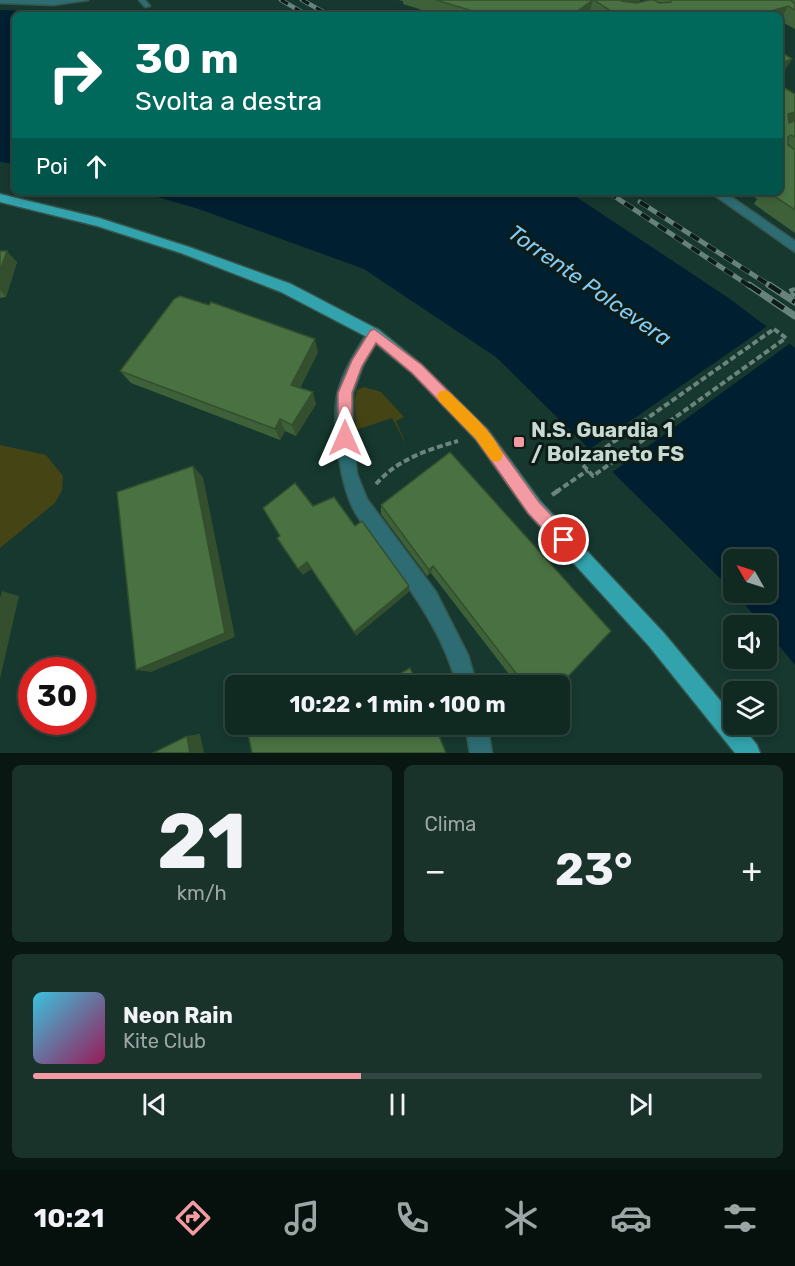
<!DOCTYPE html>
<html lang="it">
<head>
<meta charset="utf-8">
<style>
	body { margin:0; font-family:Rubik,sans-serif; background:#19322a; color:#f1f3f6; height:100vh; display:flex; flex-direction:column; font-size:22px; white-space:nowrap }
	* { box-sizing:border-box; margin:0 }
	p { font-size:20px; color:#9ca7a5 }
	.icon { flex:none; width:33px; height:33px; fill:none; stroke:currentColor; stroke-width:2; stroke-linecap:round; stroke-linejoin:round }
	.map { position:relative; height:753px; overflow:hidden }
	.sheet { display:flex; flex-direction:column; gap:12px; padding:12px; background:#091713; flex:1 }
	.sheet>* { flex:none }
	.hud { position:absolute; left:12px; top:12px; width:771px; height:183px; border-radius:9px; box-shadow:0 3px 9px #0003,0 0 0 2px #304640; background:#00695c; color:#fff; overflow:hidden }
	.needle { width:39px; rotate:309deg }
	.fabs { position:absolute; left:723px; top:549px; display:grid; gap:12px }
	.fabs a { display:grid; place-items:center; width:54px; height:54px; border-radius:9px; background:#102a22; box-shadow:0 3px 9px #0003,0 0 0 2px #304640; font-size:30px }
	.speed { position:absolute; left:18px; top:657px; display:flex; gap:12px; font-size:30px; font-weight:700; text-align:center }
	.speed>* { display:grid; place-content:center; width:78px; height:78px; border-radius:50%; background:#102a22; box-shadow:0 3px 9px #0003,0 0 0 2px #304640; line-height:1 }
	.speed .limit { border:9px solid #d22; background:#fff; color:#111 }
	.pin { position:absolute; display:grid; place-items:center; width:51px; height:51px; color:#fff; margin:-26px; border:3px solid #fff; border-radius:50%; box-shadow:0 2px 6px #0007 }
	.me { position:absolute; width:66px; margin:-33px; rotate:0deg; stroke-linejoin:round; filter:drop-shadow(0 0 4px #0008) }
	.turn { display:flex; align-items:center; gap:21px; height:126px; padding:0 24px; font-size:27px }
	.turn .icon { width:78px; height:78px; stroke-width:2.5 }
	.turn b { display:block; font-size:42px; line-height:51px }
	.then { display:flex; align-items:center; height:57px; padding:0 24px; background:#0003; gap:12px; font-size:22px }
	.big { font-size:45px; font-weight:700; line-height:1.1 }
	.sheet .widget { flex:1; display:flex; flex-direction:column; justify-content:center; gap:9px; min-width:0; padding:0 21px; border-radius:9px; background:#19322a }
	.sheet .dial { align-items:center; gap:0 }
	.dial b { font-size:78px; line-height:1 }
	.song { display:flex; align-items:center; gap:18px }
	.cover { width:72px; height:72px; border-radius:9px; background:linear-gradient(135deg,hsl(190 70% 55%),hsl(330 70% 35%)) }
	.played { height:6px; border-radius:3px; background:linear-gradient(90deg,#f49aa2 45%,#304640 45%) }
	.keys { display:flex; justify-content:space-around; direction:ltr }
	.heat { display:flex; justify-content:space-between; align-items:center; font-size:33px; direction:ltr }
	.sheet .tiles { flex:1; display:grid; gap:12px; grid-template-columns:1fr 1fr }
	.widget:last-child { grid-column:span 2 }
	.trip { position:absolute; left:225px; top:675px; width:345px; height:60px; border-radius:9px; background:#102a22; box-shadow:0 3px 9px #0003,0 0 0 2px #304640; font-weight:700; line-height:60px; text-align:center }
	.menu { display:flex; height:96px; justify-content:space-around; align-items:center; background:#06110e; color:#9ca7a5 }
	.menu .icon { width:42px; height:42px }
	.menu .current { color:#f49aa2 }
	.menu b { font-size:27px; color:#f1f3f6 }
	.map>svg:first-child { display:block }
	.green { fill:#454414 }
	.water { fill:#001f30 }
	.pier { fill:#16382e }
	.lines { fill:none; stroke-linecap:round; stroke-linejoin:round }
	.lane-casing { stroke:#36554c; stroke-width:3 }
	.street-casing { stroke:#36554c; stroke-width:3 }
	.primary-casing { stroke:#36554c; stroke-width:3 }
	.path-far1 { stroke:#6b857d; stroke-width:4; stroke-dasharray:6 3; stroke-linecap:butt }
	.path { stroke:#6b857d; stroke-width:4.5; stroke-dasharray:8 4; stroke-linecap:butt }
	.lane { fill:#2c6c72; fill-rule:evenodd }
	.street { fill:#2c6c72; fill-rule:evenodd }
	.primary { fill:#32a2ac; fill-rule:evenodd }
	.rail-far2-casing { stroke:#67827a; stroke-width:4.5 }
	.rail-far1-casing { stroke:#67827a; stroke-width:5 }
	.rail-casing { stroke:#67827a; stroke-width:7 }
	.rail-far2 { stroke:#0e1c17; stroke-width:3; stroke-dasharray:8; stroke-linecap:butt }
	.rail-far1 { stroke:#0e1c17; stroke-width:4; stroke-dasharray:10; stroke-linecap:butt }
	.rail { stroke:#0e1c17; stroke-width:4.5; stroke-dasharray:14; stroke-linecap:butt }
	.wall { fill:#3f6139 }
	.shaded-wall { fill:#334f2e }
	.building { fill:#497142; stroke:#334f2e; stroke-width:1.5 }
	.route { fill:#f49aa2; stroke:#9f6469; stroke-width:1.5 }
	.slow { fill:#f59e0b }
	.poi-dot { fill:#f49aa2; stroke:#0e1c17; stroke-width:2 }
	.labels { text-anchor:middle; stroke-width:6; stroke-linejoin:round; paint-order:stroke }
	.poi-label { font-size:21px; font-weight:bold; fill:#c7dad3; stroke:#0e1c17; text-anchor:start }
	.water-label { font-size:22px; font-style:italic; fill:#84cbf4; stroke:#0e1c17 }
</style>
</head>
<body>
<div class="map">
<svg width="795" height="753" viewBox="0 0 795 753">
	<rect width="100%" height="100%" fill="#16382e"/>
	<path class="green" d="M364,387L381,392L404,417L396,421L407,446L392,418L356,430L355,400L357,390Z
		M0,445L46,455L63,476L62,490L55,503L0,548Z"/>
	<path class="water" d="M0,10L113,15H15V164L0,162Z
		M140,192H569L730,299L795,348V665L767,631L766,626L762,625L735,593L766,592V560H734L733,591L496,357L364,269L199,209Z"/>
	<path class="pier" d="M769,325L792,342L610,474L587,451Z"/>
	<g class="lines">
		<defs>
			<path id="lane" d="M139,0H145L150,6L145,7Z"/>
			<path id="street" d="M0,0H88L53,5L0,3Z
				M710,192H724L795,241V252Z
				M374,328L379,330L381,334L363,366L353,393V438L357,474L367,499L436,592L468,655L477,686H457C444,634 412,592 382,550C373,536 360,523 353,508C340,483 331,419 338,391C344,369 357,349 369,330Z
				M465,724H487L492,753H470Z"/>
			<path id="primary" d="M0,194L99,218L189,247L291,284L379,330L422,365L488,430L540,501L663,632L734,717V724H740L757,745L760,753H735L649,646L528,513L476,440L412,373L369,338L281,292L181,253L97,226L0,202Z"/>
		</defs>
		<use href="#lane" class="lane-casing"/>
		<use href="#street" class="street-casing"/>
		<use href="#primary" class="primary-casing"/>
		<path class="path-far1" d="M795,289L789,291L795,296
			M774,329L786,338L593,476L582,464Z
			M376,484C398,459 427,450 458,441
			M556,492L588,470"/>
		<path class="path" d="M552,495L559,490"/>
		<use href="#lane" class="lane"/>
		<use href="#street" class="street"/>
		<use href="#primary" class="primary"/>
		<defs>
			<path id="rail-far2" d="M281,0L307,15
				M302,0L329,15"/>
			<path id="rail-far1" d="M608,192L751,287
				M640,202L772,287"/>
			<path id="rail" d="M749,285L795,316
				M769,285L795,302"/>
		</defs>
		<use href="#rail-far2" class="rail-far2-casing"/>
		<use href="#rail-far1" class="rail-far1-casing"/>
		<use href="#rail" class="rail-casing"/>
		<use href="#rail-far2" class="rail-far2"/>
		<use href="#rail-far1" class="rail-far1"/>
		<use href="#rail" class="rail"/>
	</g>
	<path class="wall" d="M398,0H640L639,3L649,0H795V29L780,21V15H591L589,14L587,15H438L403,4V1Z
		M795,94V233L754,204L757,199L747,192H780Z
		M0,251L17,262L6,297L0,298Z
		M318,352L300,388L316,404L296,436L285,431L280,440L131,383L120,371Z
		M381,505L559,686H518L431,573L427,576L381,514Z"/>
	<path class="shaded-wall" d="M593,0L589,14L587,15H572Z
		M624,0H640L637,7L621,1Z
		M788,6L780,21V15H758Z
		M792,59L783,73L780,74V63Z
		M795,112V124L780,128L788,114Z
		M7,251L17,262L6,297L0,290V271Z
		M315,339L318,352L295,397L291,385Z
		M313,392L316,404L296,436L292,425Z
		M280,419L285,431L280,440L275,429Z
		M193,466L203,477L235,637L151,672L136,670Z
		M307,562L312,569L303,575L298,569Z
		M433,566L431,573L427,576L429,570Z
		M409,586V592L356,636L354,632Z
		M2,591L19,596L0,679V598Z
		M200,734L204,753H190L187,736Z"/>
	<path class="building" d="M436,0H593L572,15H486Z
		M594,0H624L621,1L637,3L649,0H654L659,3L671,2V0H790L795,4V10L788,6L758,15H617Z
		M780,51L792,59L780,63Z
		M780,85L795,94V112L788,114L789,123L795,121V137L791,135L788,137V145L795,150V210L768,192H780Z
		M0,251H7L0,271Z
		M180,296L209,305L211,302L315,339L291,385L313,392L292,425L280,419L275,429L120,371L174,299Z
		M450,452L611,631L559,686H526L433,566L429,570L381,505Z
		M193,466L225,633L136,670L117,492Z
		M295,483L313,506L334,497L355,526L362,521L409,586L354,632L307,562L298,569L277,538L280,536L263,508Z
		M410,668L418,686H378Z
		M346,680L349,686H332Z
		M246,724H434L446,753H252Z
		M187,736L190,753H153Z"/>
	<path class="route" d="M374,329L422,365L487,430L539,502L570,535L572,540L570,546L564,549L559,546L528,513L476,439L412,373L376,343L362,366L352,393V438L350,443L345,445L340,443L338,438V393L352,360L370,331Z"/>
	<path class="slow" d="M444,390L449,392C468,411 492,430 503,455L501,460L496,462L491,460L476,439L439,401L437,396L439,392Z"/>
	<rect class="poi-dot" x="513" y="436" width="12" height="12" rx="3"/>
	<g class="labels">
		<g class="poi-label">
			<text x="531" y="437">N.S. Guardia 1<tspan x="531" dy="24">/ Bolzaneto FS</tspan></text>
		</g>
		<g class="water-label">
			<text transform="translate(590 285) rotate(35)" y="8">Torrente Polcevera</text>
		</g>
	</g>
</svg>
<div class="fabs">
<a><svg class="needle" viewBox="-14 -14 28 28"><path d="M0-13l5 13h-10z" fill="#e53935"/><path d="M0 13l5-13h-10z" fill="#9ca7a5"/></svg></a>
<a><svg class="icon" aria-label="sound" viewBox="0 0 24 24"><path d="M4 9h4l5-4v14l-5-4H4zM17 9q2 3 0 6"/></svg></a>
<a><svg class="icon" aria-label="layers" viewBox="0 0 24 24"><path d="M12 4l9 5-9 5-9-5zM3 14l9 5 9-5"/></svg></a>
</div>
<div class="speed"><div class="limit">30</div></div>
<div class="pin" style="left:564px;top:540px;background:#d93025"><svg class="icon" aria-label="arrive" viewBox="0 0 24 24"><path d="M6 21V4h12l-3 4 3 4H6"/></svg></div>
<svg class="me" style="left:345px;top:438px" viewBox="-20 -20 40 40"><path d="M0-17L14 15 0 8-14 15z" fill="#f49aa2" stroke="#fff" stroke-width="4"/></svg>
<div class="trip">10:22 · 1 min · 100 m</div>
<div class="hud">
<div class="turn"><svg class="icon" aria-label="right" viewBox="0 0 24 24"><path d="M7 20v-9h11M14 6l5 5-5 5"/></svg><div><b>30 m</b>Svolta a destra</div></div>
<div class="then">Poi<svg class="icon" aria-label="ahead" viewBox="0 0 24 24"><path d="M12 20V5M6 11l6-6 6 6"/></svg></div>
</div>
</div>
<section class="sheet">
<div class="tiles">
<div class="widget dial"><b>21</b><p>km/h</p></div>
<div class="widget"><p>Clima</p>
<div class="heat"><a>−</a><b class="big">23°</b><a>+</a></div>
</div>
<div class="widget">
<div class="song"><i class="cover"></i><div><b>Neon Rain</b><p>Kite Club</p></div></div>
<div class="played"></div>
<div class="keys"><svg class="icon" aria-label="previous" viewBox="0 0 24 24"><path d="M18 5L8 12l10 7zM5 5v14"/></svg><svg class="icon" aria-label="pause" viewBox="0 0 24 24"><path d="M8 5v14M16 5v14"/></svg><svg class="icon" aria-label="next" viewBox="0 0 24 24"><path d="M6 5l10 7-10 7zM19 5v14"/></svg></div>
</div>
</div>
</section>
<nav class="menu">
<b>10:21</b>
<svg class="icon current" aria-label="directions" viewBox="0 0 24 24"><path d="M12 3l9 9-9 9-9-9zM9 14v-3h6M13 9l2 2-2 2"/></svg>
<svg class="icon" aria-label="music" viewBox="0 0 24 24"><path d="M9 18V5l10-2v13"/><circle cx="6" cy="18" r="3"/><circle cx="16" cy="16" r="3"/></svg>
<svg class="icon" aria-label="phone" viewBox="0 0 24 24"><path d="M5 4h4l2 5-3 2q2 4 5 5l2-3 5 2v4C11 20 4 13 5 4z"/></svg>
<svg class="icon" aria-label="climate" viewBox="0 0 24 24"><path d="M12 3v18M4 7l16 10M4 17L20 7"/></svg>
<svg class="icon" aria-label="car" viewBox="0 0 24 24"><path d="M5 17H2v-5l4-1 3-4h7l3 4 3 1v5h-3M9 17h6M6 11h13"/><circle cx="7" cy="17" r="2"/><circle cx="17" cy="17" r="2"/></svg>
<svg class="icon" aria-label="filters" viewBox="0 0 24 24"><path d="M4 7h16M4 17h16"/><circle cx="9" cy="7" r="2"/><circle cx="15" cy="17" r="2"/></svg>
</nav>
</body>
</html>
